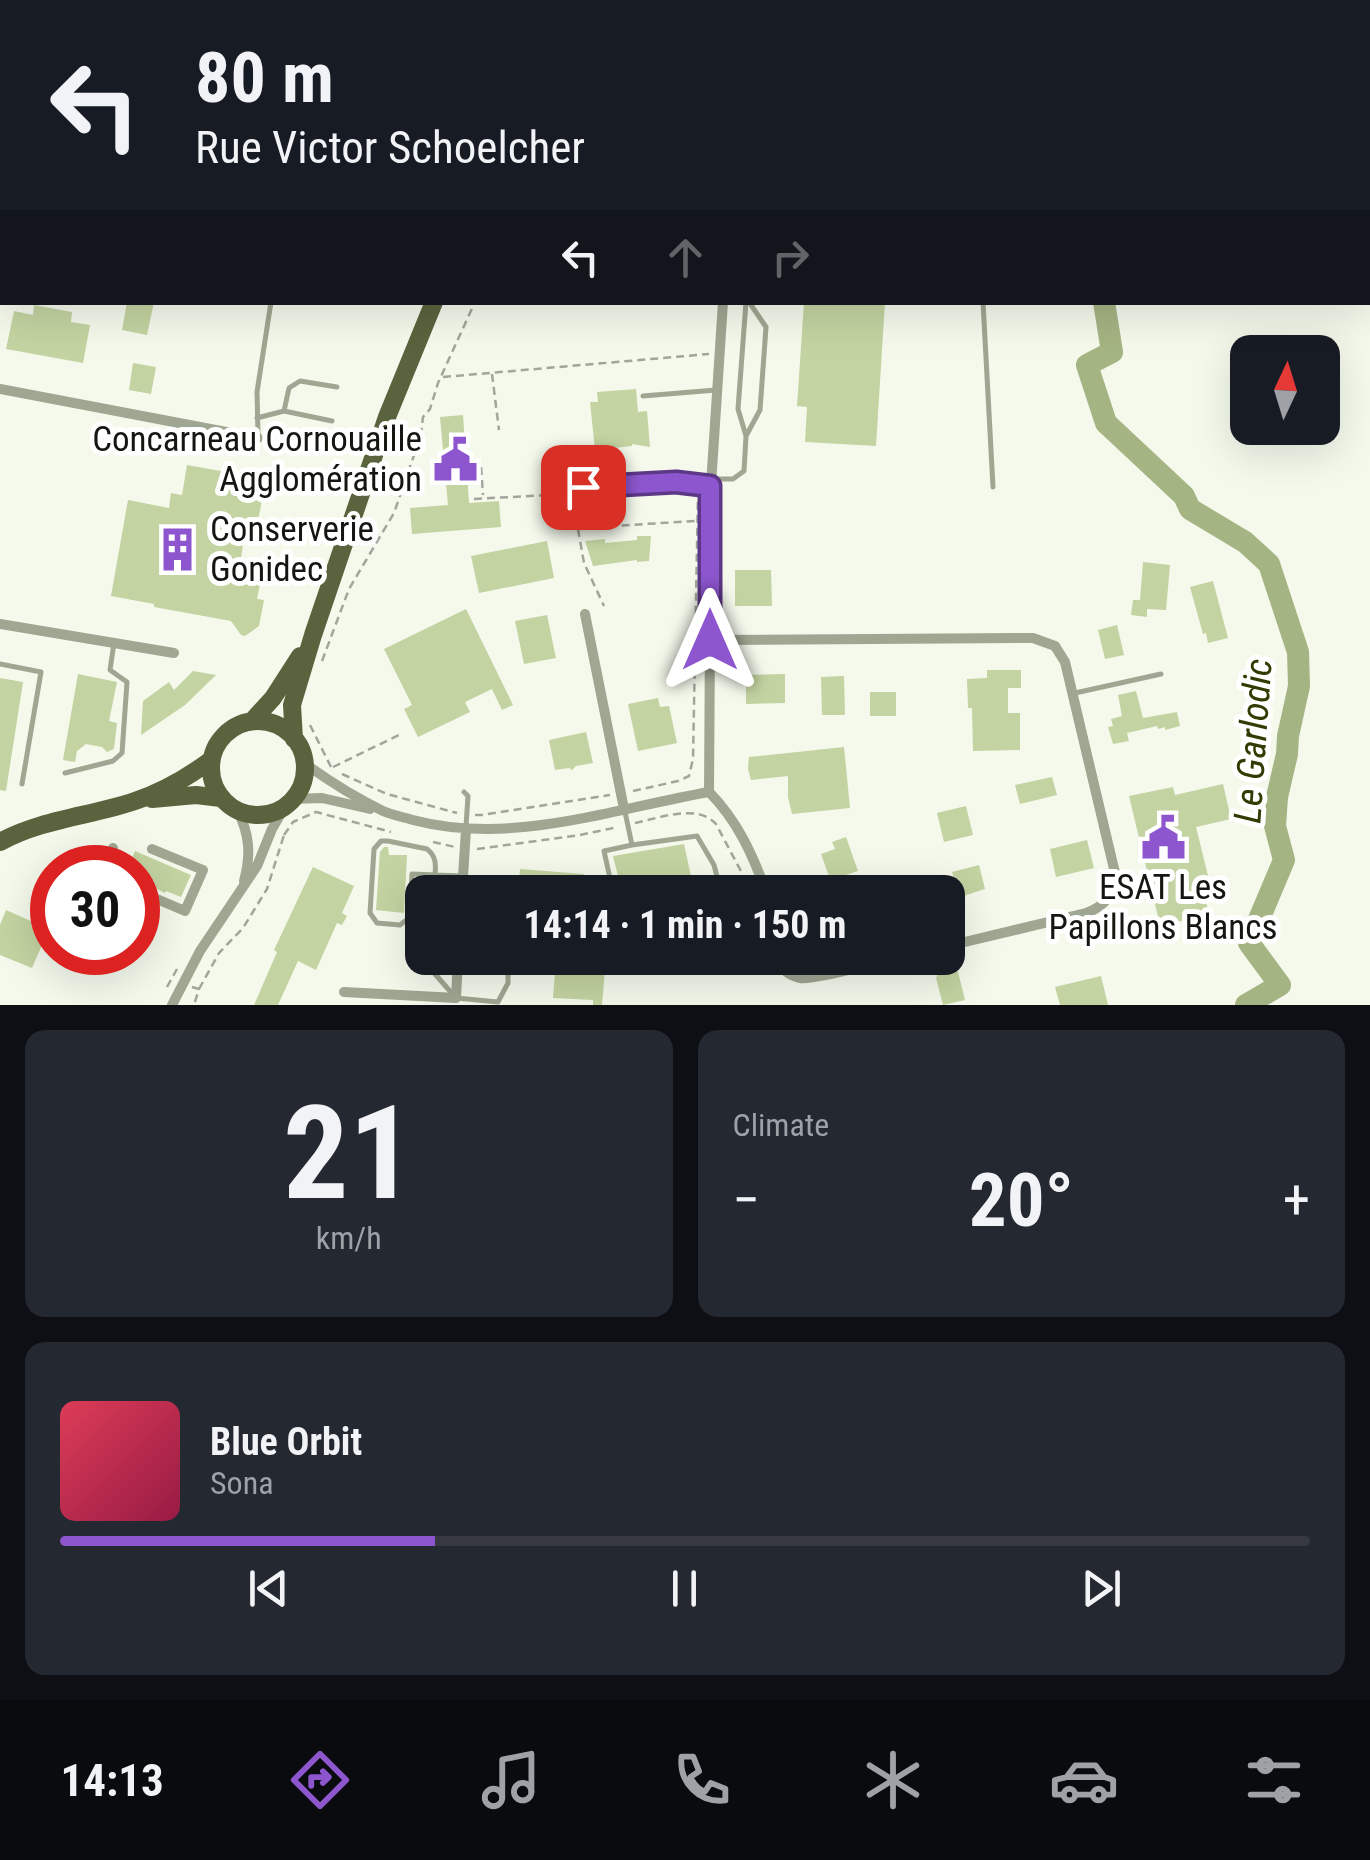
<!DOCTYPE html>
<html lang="en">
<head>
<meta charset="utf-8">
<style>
	body { margin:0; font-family:"Roboto Condensed",sans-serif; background:#242831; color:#f1f3f6; height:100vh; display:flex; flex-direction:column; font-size:38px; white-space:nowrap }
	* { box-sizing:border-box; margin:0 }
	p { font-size:32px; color:#9ea1a6 }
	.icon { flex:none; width:55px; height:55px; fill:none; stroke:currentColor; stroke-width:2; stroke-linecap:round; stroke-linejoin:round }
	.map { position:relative; height:1005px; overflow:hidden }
	.details { display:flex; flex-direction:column; gap:25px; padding:25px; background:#0d0f14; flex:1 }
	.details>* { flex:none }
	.hud { position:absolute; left:0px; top:0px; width:1370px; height:305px; box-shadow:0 10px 40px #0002; background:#171b24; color:#f1f3f6; overflow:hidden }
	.needle { width:65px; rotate:4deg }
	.controls { position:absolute; left:1230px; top:335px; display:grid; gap:20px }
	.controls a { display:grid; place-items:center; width:110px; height:110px; border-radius:20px; background:#171b24; box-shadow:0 10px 40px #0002; font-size:50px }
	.speed { position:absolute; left:30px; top:845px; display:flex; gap:20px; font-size:50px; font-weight:700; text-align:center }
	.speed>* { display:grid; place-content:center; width:130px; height:130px; border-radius:50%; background:#171b24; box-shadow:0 10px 40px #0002; line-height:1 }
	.speed .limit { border:15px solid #d22; background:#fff; color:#111 }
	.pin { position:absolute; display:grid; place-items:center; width:85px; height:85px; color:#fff; margin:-42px; border-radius:20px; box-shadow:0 5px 15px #0006 }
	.me { position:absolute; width:110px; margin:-55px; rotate:0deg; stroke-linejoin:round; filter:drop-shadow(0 0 8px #0008) }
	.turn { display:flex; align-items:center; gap:35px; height:210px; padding:0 30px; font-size:45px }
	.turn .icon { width:130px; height:130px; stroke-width:2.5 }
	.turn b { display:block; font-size:70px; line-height:85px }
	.lanes { display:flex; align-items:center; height:95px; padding:0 30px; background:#0003; justify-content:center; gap:50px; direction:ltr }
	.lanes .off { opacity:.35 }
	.big { font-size:75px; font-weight:700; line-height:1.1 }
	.details .widget { flex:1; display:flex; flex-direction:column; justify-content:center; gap:15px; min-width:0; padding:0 35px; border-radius:20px; background:#242831 }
	.details .dial { align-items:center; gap:0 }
	.dial b { font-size:130px; line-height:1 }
	.song { display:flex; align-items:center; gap:30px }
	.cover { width:120px; height:120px; border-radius:15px; background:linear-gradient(135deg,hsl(350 70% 55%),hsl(340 70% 35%)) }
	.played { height:10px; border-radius:5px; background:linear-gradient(90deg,#8d56ce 30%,#363941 30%) }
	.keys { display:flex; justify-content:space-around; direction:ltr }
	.heat { display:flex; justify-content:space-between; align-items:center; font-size:55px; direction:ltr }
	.details .tiles { flex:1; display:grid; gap:25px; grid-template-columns:1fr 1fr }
	.widget:last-child { grid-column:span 2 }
	.trip { position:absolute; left:405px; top:875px; width:560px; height:100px; border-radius:20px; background:#171b24; box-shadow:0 10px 40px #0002; font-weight:700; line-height:100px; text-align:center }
	.tabs { display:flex; height:160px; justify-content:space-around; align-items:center; background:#090b0e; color:#9ea1a6 }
	.tabs .icon { width:70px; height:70px }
	.tabs .selected { color:#8d56ce }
	.tabs b { font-size:45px; color:#f1f3f6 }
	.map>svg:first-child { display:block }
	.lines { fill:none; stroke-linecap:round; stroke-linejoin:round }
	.river { stroke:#a5b483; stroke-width:22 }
	.building { fill:#c3d3a1 }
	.path { stroke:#a1a59b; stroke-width:2.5; stroke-dasharray:8 5; stroke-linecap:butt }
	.lane { stroke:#9fa691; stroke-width:5 }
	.street { stroke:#9fa691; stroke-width:10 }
	.primary { stroke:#59643e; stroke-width:18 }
	.route-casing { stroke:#5c3886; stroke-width:25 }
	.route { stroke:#8d56ce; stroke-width:18 }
	.labels { text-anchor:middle; stroke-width:10; stroke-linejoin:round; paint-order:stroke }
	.poi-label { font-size:35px; fill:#151612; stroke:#fff; text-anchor:end }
	.water-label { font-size:38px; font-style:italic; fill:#303c02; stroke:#fff }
</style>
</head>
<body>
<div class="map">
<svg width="1370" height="1005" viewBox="0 0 1370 1005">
	<rect width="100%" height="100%" fill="#f4f9ec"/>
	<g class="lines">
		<path class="river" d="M1066,2V0
			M1104,302L1112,352L1087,365L1106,423L1184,496L1190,509L1245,542L1269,564L1298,652L1299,686L1288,736L1287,754L1277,797L1275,826L1284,860L1249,943L1280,985L1246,1005"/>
	</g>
	<path class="building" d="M127,302H154L147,335L122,330Z
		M804,302H885L876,446L805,442L807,407L797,406Z
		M34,305L72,312L71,322L90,325L83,363L6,349L14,311L33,315Z
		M133,363L156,367L151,394L129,390Z
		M636,389L638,412L647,411L650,447L632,444V446L595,450L590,402H598L597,392Z
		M463,415L469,503L499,501L501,527L412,534L410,508L448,505L440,417Z
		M187,465L266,479L256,531L245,529L242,551L241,559L264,564L257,599L264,600L259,626L245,636L241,635L231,621L154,607V604L111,596L128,500L169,508L171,493L182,495Z
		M637,536H651L649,561L637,562V560L593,566L585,541L605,539V543L637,540Z
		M547,541L554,578L479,593L471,556Z
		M1143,562L1170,565L1166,610L1147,609V617L1131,615L1133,600H1140Z
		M735,570H771L772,606H735Z
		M1213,581L1228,638L1208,643L1206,633L1203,634L1190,587Z
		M466,609L513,705L502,710L492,689L465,702L470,712L418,737L404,709L412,705L384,649Z
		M547,615L556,658L524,664L515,621Z
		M1117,625L1124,655L1105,659L1098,630Z
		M987,670H1021V688H1008V713H1020V750L973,751L972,708H968L967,679L987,678Z
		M193,671L216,675L185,705L141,735L143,701L169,682L174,690Z
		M78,674L117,682L109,721L117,723L114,749L107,752L102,747L86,744L77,751L75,762L63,760Z
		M785,674V703L746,704V675Z
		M844,676L845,715H822L821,677Z
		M0,678L23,682L6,791L0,790Z
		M1136,691L1143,718L1177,712L1180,726L1165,730V727L1158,729L1157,726L1127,733L1129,741L1113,744L1108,727L1113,726L1111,719L1122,716L1118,695Z
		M870,692H896V716H870Z
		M658,698L660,707L669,706L677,743L638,751L628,704Z
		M586,732L593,763L576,766L572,770L569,768L555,770L549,740Z
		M844,747L850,808L792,814L788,797V776L751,780L748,769L749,757Z
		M1052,777L1057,795L1020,804L1015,785Z
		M1223,784L1231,819L1196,827L1212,892L1204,894L1210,918L1183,925L1182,921L1160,925L1129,796L1173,787L1175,795Z
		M966,806L973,835L944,842L937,813Z
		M846,837L858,871L837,878L843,892H822L819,883L830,879L821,854L835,849L832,842Z
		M1087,840L1094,868L1056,877L1050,849Z
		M684,844L694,890L685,892H622L613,856Z
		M384,847H388L389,855H407L404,913L376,910L380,852Z
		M135,851L191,875L181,897L166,891L165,893L138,879V868H128Z
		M979,865L985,889L948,901V892H925V889L955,881L952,872Z
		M313,867L354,886L342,913L347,916L342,925L337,923L316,970L298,961L278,1005H254L277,952L274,950Z
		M520,869L584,874L582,892H518Z
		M6,910L49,929L32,968L0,955V925Z
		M556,958H606L602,1005H593V1000L553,998Z
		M957,968L965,1000L943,1005L936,978L939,972Z
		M1101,976L1108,1005H1060L1055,987Z"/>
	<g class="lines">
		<path class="path" d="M613,2L615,0
			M492,374L499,430
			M443,377L709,354
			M481,467L483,495
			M574,494L578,528L696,521
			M474,499L567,494
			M578,529L584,563L604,606
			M322,661L349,589L394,513L421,435L423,417L430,409L438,383L475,302
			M310,725L331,767
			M333,767L401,734
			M342,774L387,794L457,813
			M633,791L678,781L689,776L693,759L698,493
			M475,815H482L610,795
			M635,823C660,818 697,803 716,824L752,892
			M284,835L293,822L316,812L391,832
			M433,842L455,847
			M477,849L580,835L618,827
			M759,958L762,966L767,965
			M167,987L177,969
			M192,987L199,989L194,1005
			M199,989L219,953L243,928L267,889L284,835"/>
		<path class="lane" d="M111,0L115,2
			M640,2L641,0
			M983,302L993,487
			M643,396L716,390
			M284,411L289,388L300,381L337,387
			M257,418L284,411L332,421
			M258,435L257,392L271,302
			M746,436L760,410L766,327L749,302
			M711,479H733L744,471L746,436L738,409L746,302
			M573,487L677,482L710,485
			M0,664L41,672L22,784
			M1075,693L1161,674
			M65,773L113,761L122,753L127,682L110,670L114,643
			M464,792L468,796L466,826
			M625,812L632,845
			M381,841H388L427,849C436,856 436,864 435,875L412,874L410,913L409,918L400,925L377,923L370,913L374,849Z
			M435,875L462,876
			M613,892L604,851L632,845L697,836L714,865L721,892
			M428,966L456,998L498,1002L508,983V966L500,958"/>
		<path class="street" d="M149,2L151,0
			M0,241L2,236
			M723,302L711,485L709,792C737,820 753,855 766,892
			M0,389L258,438
			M585,614L624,809
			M0,624L174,653
			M710,640L1033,638L1055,646L1065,662L1115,873C1114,894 1106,906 1086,913L948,946
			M304,763C329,781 356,798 383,811C392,815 403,817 413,820C511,846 612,809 709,792
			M293,799L322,798L370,809
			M237,810C250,834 251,855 244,881
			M113,848L116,868
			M138,891L185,911L203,870L152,849
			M462,892L466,830
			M776,958C781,968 789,976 800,978C816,980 878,962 898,958
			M344,992L456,998L458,958
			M172,1005L200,951L257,866L272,829L286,805"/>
		<path class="primary" d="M575,2L576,0
			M252,721L273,698L300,656
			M211 768a47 47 0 1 1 94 0a47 47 0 1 1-94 0Z
			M294,739L292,705L313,635L387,417L434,302
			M152,799L196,795L221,798
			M0,842C42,819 91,816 135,801C162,792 188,777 211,760"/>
	</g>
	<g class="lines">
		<defs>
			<path id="route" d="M583,487L676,482L710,486V640"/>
		</defs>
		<use href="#route" class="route-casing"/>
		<use href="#route" class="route"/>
	</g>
	<defs>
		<symbol id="civic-bare" viewBox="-9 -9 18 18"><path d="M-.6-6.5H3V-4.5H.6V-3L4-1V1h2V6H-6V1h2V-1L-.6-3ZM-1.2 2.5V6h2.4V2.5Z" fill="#8d56ce" stroke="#fff" stroke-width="2.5" paint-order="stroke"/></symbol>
		<symbol id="building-bare" viewBox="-9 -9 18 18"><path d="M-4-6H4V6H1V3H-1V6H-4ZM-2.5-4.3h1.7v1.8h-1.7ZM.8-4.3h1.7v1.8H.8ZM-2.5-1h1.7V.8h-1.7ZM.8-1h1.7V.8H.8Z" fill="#8d56ce" stroke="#fff" stroke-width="2.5" paint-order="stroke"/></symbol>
	</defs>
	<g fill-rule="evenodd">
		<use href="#civic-bare" x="424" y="428" width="63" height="63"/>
		<use href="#building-bare" x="146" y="518" width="63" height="63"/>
		<use href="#civic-bare" x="1132" y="806" width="63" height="63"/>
	</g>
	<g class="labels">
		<g class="poi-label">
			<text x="422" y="451">Concarneau Cornouaille<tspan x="422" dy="40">Agglomération</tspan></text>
			<text x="210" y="541" text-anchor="start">Conserverie<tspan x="210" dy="40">Gonidec</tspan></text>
			<text x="1163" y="899" text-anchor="middle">ESAT Les<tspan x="1163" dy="40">Papillons Blancs</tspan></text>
		</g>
		<g class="water-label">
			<text transform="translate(1253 741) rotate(-86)" y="13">Le Garlodic</text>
		</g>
	</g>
</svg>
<div class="controls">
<a><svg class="needle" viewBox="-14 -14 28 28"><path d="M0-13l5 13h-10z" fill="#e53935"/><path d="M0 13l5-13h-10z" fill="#9ea1a6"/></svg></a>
</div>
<div class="speed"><div class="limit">30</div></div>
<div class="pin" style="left:583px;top:487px;background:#d93025"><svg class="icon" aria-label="arrive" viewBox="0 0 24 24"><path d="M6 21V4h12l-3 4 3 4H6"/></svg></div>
<svg class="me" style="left:710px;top:640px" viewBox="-20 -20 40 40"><path d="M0-17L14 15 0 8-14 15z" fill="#8d56ce" stroke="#fff" stroke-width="4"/></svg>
<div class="trip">14:14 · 1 min · 150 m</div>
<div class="hud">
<div class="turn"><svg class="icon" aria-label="left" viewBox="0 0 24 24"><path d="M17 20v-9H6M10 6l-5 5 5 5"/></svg><div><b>80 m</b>Rue Victor Schoelcher</div></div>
<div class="lanes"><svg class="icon" aria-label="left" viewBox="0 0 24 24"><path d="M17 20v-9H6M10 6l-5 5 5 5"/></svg><svg class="icon off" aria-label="ahead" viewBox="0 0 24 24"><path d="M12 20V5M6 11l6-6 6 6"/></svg><svg class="icon off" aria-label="right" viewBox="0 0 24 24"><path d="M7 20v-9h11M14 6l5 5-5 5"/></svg></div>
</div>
</div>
<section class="details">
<div class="tiles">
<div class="widget dial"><b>21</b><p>km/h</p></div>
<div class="widget"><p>Climate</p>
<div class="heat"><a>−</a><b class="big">20°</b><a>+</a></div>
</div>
<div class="widget">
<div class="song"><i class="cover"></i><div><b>Blue Orbit</b><p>Sona</p></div></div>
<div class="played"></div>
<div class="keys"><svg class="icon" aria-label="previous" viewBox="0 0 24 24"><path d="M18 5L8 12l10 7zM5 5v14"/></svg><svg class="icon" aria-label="pause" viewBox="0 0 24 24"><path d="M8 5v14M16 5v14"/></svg><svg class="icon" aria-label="next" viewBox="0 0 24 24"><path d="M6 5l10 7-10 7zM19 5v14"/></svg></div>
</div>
</div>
</section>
<nav class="tabs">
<b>14:13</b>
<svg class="icon selected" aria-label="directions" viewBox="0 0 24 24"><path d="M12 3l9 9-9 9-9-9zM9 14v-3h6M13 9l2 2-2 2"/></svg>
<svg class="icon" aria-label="music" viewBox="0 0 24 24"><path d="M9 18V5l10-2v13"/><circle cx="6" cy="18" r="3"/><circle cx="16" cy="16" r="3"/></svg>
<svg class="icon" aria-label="phone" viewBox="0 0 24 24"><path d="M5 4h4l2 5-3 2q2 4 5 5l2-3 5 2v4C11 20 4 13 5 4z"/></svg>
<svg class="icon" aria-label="climate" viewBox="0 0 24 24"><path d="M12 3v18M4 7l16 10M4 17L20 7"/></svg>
<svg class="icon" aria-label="car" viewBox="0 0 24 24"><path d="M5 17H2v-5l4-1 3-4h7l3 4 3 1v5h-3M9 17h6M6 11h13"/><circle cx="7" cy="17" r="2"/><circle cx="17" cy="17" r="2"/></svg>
<svg class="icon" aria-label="filters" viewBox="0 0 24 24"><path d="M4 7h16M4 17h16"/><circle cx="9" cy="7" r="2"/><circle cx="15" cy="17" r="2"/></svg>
</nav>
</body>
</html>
